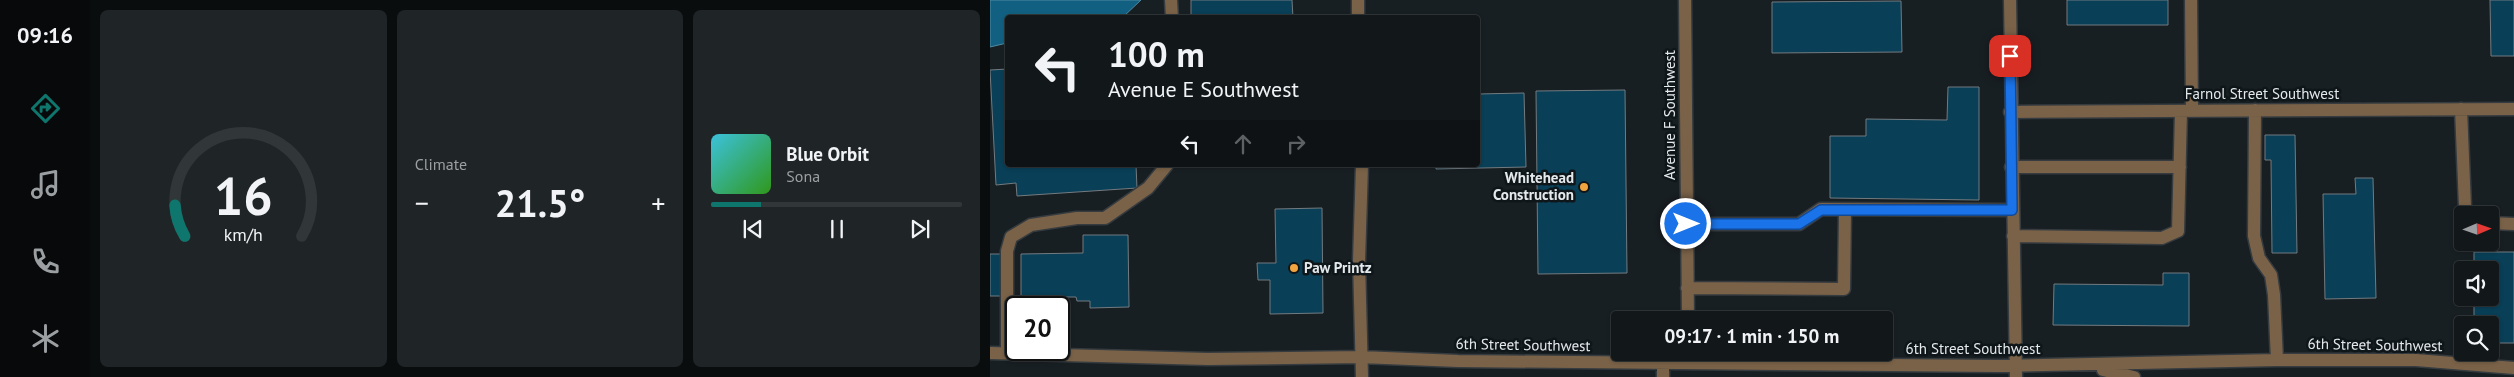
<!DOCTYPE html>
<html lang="en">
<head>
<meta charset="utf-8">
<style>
	body { margin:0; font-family:"PT Sans",sans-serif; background:#1f2427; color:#f1f3f6; height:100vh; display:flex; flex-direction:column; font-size:19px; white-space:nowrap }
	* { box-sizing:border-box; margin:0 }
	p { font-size:16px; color:#9c9fa2 }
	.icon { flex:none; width:28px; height:28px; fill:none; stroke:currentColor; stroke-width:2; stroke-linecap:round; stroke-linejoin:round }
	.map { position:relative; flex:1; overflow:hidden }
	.side { display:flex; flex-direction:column; gap:10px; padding:10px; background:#0a0d0e; width:900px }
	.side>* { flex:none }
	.banner { position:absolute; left:15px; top:15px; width:475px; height:152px; border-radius:5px; box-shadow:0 1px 4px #0004,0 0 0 1px #313639; background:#12171a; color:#f1f3f6; overflow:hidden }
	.needle { width:32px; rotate:88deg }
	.buttons { position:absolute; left:1464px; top:206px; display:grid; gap:10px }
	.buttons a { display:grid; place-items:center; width:45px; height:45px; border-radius:5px; background:#12171a; box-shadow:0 1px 4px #0004,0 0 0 1px #313639; font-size:25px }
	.speed { position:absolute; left:15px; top:296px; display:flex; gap:10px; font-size:25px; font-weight:700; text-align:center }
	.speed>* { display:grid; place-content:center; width:65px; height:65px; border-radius:50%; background:#12171a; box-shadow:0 1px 4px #0004,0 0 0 1px #313639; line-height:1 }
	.speed .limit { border:2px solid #111; border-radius:8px; background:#fff; color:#111 }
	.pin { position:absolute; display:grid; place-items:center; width:42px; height:42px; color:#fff; margin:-21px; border-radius:10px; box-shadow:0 2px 8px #0006 }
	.me { position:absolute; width:55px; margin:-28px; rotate:90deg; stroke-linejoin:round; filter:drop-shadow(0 0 4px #0008) }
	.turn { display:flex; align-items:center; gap:18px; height:105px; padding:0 20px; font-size:22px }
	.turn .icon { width:65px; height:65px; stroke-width:2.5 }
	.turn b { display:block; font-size:35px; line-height:42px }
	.lanes { display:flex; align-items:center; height:48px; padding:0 20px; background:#0003; justify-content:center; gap:25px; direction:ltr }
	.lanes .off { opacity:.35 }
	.big { font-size:38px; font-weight:600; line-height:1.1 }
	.side .card { flex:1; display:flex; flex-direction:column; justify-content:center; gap:8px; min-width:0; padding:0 18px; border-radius:8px; background:#1f2427 }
	.side .dial { align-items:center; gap:0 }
	.dial svg { height:130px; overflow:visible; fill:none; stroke:#313639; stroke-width:7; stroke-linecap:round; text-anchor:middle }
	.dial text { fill:#f1f3f6; stroke:none }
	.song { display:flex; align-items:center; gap:15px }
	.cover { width:60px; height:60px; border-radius:8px; background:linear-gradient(135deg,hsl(190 70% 55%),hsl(110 70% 35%)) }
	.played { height:5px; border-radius:2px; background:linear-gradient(90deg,#0f766e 20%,#313639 20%) }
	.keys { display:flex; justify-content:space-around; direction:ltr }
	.heat { display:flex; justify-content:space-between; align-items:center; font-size:28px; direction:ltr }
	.side .tiles { flex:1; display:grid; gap:10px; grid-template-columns:repeat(3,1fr) }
	.trip { position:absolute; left:621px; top:311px; width:282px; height:50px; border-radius:5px; background:#12171a; box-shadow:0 1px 4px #0004,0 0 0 1px #313639; font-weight:600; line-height:50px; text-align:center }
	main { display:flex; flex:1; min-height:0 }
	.dock { display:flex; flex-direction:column; width:90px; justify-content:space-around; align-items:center; background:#07090a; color:#9c9fa2 }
	.dock .icon { width:35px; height:35px }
	.dock .active { color:#0f766e }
	.dock b { font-size:22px; color:#f1f3f6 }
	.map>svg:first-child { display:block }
	.water { fill:#126081; stroke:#5189a1 }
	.building { fill:#093f57; stroke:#737b80 }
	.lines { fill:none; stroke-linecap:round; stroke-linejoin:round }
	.minor-casing { stroke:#353b3f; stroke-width:15 }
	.minor { stroke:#7a6248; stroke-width:12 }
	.route-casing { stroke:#114b97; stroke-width:12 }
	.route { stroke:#1a73e8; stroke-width:9 }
	.poi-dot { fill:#f1a540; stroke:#0f161a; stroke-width:2 }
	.labels { text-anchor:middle; stroke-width:5; stroke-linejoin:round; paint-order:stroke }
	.street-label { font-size:15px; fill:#e4e9ec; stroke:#0f161a }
	.poi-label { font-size:15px; font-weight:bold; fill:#e4e9ec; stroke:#0f161a; text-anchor:end }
</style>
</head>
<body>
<main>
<nav class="dock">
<b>09:16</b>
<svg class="icon active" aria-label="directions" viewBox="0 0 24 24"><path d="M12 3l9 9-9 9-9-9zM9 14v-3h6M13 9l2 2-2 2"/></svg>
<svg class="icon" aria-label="music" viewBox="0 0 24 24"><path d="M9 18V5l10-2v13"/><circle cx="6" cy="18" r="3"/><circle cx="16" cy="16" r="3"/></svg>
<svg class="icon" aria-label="phone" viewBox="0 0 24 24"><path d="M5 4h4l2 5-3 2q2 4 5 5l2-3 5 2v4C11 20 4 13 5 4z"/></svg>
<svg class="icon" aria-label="climate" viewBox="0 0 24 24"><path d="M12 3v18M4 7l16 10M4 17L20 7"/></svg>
</nav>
<section class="side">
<div class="tiles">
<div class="card dial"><svg viewBox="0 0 100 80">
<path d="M14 69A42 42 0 1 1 86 69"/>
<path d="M14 69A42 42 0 0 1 8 50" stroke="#0f766e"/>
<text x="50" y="56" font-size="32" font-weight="700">16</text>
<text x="50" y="72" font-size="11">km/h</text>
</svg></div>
<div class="card"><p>Climate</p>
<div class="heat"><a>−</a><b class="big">21.5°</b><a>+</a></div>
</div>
<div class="card">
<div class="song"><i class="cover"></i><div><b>Blue Orbit</b><p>Sona</p></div></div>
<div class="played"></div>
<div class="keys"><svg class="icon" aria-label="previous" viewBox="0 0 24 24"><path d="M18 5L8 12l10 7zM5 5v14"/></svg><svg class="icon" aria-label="pause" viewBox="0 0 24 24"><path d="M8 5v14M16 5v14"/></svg><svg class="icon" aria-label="next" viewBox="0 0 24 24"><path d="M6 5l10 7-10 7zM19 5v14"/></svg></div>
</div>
</div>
</section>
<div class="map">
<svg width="1524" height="377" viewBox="0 0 1524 377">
	<rect width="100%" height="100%" fill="#181f23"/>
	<path class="water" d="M0,0H151L133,17L18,18L17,43L0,47Z"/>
	<path class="building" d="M201,0H302L303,18H201Z
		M1077,0H1178V25H1077Z
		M1500,0H1524V56H1501Z
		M911,1L912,52L782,53V2Z
		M18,69V165H146L147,188L27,196L26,183L6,185L0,70Z
		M958,87H989V200L840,198V136H876V119L957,120Z
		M635,90L637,273L548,274L546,91Z
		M534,93L536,167L446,169V165H488V94Z
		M1275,135H1305L1307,253H1282L1281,160H1275Z
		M1365,178H1383L1386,298L1335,299L1333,194H1366Z
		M332,208L333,313L280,314V280H268L267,263H286L285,209Z
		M93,235H138L139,307L100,308V301H87L86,297H31V254L93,253Z
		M1484,252H1524V343H1500V325H1484V298H1500V270H1484Z
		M0,254H11V296H0Z
		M1173,273H1199V326L1063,325L1064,284L1173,285Z"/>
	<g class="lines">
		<defs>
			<path id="minor" d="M181,0L182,18
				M368,0V18
				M695,0L698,320
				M1020,0L1026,377
				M1201,0L1202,111
				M1471,109L1475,207L1477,215
				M1265,110L1264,236L1269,258L1281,275L1284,295L1287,360
				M1020,112L1524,109
				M372,165L369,261L372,377
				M1021,167H1190
				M1500,223L1524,224
				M696,224H809L831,209L1022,210
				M1023,236L1172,238L1188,231L1191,111
				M697,288L854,289L855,210
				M0,353L218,359L371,357L468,361L1007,366L1287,360H1426L1524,368
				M17,353V251L21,237L41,225L87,218H115L158,188L177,165
				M673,364V377
				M1113,370L1144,377"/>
		</defs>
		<use href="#minor" class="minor-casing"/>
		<use href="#minor" class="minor"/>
	</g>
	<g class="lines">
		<defs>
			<path id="route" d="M696,224H809L831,210H1022L1020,56"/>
		</defs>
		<use href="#route" class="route-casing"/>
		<use href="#route" class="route"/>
	</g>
	<g class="poi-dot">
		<circle cx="594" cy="187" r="5"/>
		<circle cx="304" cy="268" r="5"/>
	</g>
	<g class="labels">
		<g class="street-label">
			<text x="1272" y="99">Farnol Street Southwest</text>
			<text transform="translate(680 115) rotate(-90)" y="5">Avenue F Southwest</text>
			<text transform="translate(533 345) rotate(1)" y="5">6th Street Southwest</text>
			<text transform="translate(1385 345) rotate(1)" y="5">6th Street Southwest</text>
			<text x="983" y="354">6th Street Southwest</text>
		</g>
		<g class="poi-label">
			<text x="584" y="183">Whitehead<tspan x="584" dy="17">Construction</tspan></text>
			<text x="314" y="273" text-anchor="start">Paw Printz</text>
		</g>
	</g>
</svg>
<div class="buttons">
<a><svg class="needle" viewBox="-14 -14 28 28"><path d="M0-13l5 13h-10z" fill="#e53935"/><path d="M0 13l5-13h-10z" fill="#9c9fa2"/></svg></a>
<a><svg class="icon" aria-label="sound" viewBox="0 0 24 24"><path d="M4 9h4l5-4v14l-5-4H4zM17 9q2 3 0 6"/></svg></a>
<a><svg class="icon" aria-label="search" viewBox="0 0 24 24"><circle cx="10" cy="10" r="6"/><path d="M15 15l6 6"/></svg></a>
</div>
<div class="speed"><div class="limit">20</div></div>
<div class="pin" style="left:1020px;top:56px;background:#d93025"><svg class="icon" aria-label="arrive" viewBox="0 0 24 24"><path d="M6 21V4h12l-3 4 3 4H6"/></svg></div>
<svg class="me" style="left:696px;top:224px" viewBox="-20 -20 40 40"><circle r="17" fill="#1a73e8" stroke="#fff" stroke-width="3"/><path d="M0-11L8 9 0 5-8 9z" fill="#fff"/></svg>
<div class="trip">09:17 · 1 min · 150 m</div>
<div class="banner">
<div class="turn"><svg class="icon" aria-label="left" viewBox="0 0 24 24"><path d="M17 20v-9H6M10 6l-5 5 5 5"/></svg><div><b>100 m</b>Avenue E Southwest</div></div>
<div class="lanes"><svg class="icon" aria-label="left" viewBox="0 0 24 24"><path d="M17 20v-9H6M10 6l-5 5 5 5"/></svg><svg class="icon off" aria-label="ahead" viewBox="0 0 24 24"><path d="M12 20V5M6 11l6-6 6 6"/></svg><svg class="icon off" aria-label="right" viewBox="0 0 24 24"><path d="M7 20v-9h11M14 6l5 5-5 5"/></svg></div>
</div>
</div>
</main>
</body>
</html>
